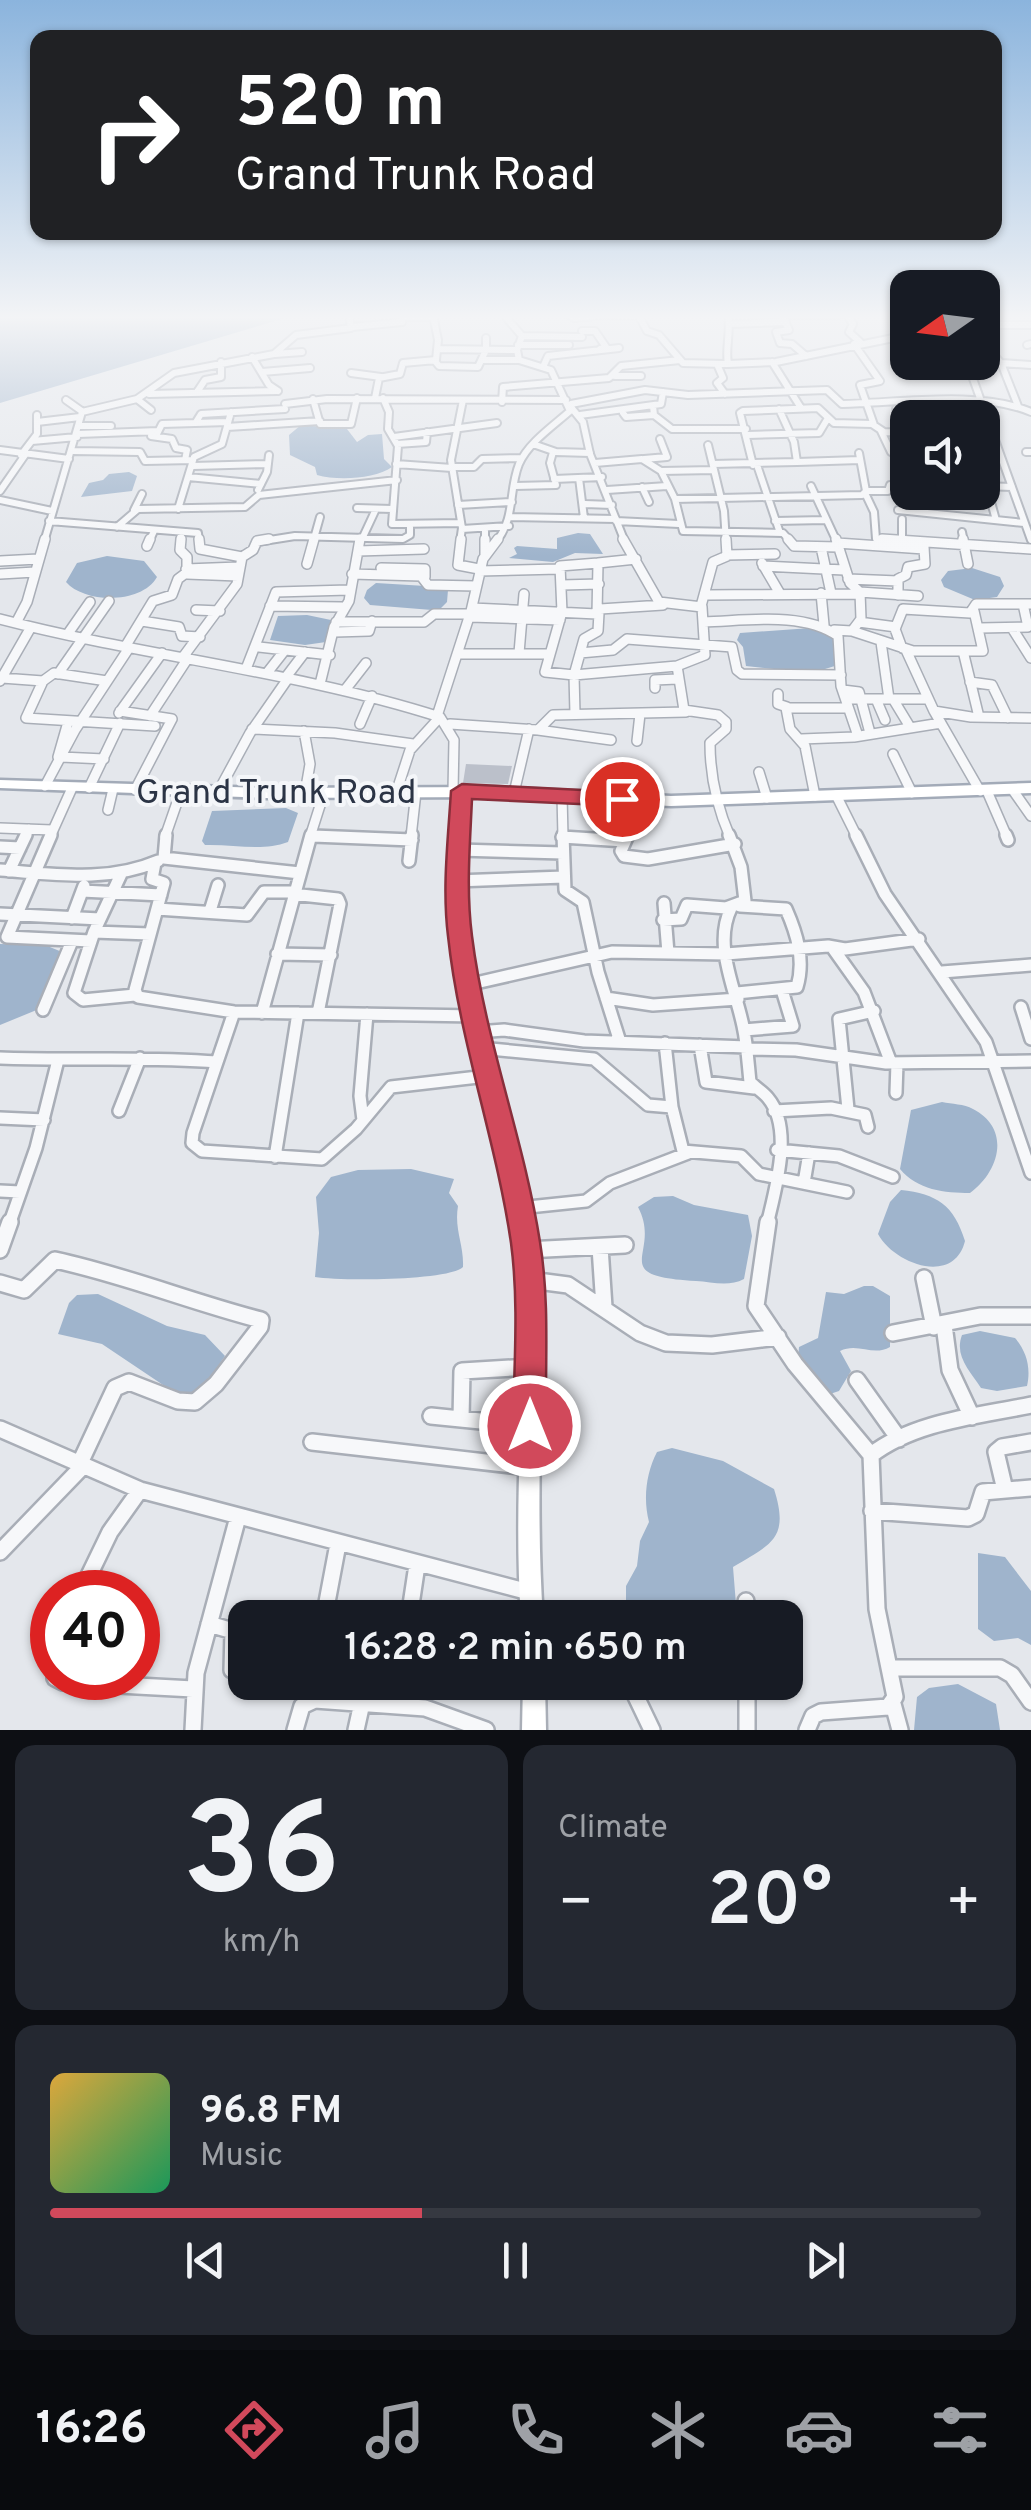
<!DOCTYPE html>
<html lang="en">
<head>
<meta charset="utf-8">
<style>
	body { margin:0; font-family:Overpass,sans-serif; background:#242831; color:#f1f3f6; height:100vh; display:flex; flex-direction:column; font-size:38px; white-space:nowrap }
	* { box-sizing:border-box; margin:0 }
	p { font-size:32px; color:#9ea1a6 }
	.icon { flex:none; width:55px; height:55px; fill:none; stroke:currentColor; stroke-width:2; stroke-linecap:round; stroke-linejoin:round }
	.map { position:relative; height:1730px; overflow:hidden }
	.side { display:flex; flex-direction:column; gap:15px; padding:15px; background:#0d0f14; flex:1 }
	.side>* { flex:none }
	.top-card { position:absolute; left:30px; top:30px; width:972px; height:210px; border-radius:20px; box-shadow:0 2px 8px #0004; background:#202124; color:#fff; overflow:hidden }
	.needle { width:65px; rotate:256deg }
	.buttons { position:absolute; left:890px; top:270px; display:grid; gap:20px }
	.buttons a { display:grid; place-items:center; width:110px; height:110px; border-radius:20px; background:#171b24; box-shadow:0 2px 8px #0004; font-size:50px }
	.speed { position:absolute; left:30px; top:1570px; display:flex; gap:20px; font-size:50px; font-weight:700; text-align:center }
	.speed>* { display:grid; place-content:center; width:130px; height:130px; border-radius:50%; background:#171b24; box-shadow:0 2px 8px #0004; line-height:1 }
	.speed .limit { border:15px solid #d22; background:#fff; color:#111 }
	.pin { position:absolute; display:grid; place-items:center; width:85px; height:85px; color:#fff; margin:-42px; border:5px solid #fff; border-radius:50%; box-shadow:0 2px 10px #0007 }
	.me { position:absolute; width:110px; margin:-55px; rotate:0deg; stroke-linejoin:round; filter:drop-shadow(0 0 8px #0008) }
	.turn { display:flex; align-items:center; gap:35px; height:210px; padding:0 40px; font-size:45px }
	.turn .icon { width:130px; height:130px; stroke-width:2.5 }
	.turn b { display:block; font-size:70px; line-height:85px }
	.big { font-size:75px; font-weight:600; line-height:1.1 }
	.side .card { flex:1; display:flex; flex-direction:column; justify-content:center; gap:15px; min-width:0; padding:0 35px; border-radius:20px; background:#242831 }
	.side .dial { align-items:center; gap:0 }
	.dial b { font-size:130px; line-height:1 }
	.song { display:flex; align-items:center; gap:30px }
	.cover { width:120px; height:120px; border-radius:15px; background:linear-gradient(135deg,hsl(40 70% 55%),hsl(150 70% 35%)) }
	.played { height:10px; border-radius:5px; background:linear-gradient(90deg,#d1495b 40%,#363941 40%) }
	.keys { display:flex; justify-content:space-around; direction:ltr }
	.heat { display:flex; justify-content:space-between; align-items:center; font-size:55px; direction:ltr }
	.side .tiles { flex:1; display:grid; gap:15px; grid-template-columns:1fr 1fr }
	.card:last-child { grid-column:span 2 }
	.trip { position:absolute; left:228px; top:1600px; width:575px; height:100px; border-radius:20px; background:#171b24; box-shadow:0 2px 8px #0004; font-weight:600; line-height:100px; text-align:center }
	.dock { display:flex; height:160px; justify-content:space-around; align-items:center; background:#090b0e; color:#9ea1a6 }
	.dock .icon { width:70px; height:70px }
	.dock .active { color:#d1495b }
	.dock b { font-size:45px; color:#f1f3f6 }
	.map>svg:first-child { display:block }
	.water { fill:#9fb4cc }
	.building { fill:#bbc0ca }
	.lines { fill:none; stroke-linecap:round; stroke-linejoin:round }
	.street-far3-casing { stroke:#a9aeb7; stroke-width:10 }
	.street-far2-casing { stroke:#a9aeb7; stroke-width:12 }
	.street-far1-casing { stroke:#a9aeb7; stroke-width:16 }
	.street-casing { stroke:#a9aeb7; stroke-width:20 }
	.secondary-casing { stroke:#a9aeb7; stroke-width:5 }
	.primary-casing { stroke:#a3abb8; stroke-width:5 }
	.street-far3 { stroke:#f7f8fa; stroke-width:6 }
	.street-far2 { stroke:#f7f8fa; stroke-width:9 }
	.street-far1 { stroke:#f7f8fa; stroke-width:11 }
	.street { stroke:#f7f8fa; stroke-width:15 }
	.secondary { fill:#fff; fill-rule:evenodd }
	.primary { fill:#fff; fill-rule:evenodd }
	.route { fill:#d1495b; stroke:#882f3b; stroke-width:2.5 }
	.labels { text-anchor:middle; stroke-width:8; stroke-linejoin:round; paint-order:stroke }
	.street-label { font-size:35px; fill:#2b3445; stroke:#f4f6f9 }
</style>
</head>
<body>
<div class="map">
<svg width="1031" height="1730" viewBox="0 0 1031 1730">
	<rect width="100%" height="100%" fill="#e4e7ec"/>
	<path class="water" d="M0,315H295L0,403Z
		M301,425L347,429L357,442L368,435L382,434L384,459L392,467C375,479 338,481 317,475L315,467L290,455L289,435Z
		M129,472L137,476L132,491L81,497L89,483L103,480L109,474Z
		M578,533L590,534L603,554L575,553L553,562L509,558L517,554L514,548L517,546L557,549V538Z
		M107,556L144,561L157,577C142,604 85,604 66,582L77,563Z
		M972,568L1000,577L1004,586L997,597L975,600L944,587L941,580L948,571Z
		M376,583L442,587L448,590L447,602L441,608L432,610L370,605L364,598L367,590Z
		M307,615L331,620L326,642L305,645L270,640L278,616Z
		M811,628L835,637L838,665L812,673L746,666L743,647L737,640L740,633Z
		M286,808L298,813L288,842C262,852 233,844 205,845L202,841L212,811Z
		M0,944L45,945L62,952L39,1009L0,1025Z
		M942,1102C952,1104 964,1104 973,1109C1012,1129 999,1172 970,1193C945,1193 917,1190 900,1169L911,1110Z
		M411,1169L454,1179L449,1193L458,1206C454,1230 464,1244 463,1267C448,1281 339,1281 315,1277L319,1233L316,1197L331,1177L358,1170Z
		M901,1190C937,1194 954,1205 965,1241C954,1286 894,1264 878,1234L890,1202Z
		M673,1196L694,1205L748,1215L752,1236L744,1279C729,1287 712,1282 696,1281C604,1276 663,1254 638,1207L654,1197Z
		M864,1286H873L890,1296V1347C873,1357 858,1342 840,1351L851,1371L839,1391L830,1394L798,1358L799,1347L818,1338L826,1292L844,1294Z
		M98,1294L167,1326L205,1335L225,1356L199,1394L178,1395L102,1344L58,1334L69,1303L77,1295Z
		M980,1331L1015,1338C1027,1352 1031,1368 1027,1386L997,1391L981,1388C970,1371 954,1356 962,1335Z
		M672,1448L723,1461L774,1489C790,1539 771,1544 733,1567L737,1617H626V1586L637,1566L640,1541L649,1522C643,1499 646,1473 657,1452Z
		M978,1553L1005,1557L1031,1591V1645L1018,1638L994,1641L978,1629Z
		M958,1684L996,1704L1000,1730H914L917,1697L929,1688Z"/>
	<path class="building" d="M466,764L512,766L508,784L463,783Z"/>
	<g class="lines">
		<defs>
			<path id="street-far3" d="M569,315L574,318L603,315
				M608,315L639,316L647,331L659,335L683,363L726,364
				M728,315C731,333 725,348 728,364L776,362L908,335
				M782,315L789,330L776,332L780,343L792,344L806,356
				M782,315H840
				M847,315L853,324L849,332L860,342
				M892,315L908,326
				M730,324L786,322
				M982,325H1031
				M352,327L402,322V317H433
				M582,331H595L606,347L600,349
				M522,336L582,337
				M854,344L880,381L860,385L874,425
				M518,345H569
				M1027,345L1031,344
				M438,349L517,350
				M988,349L1001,363L1031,365
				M275,354L302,352
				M252,357L269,385L278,391
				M482,360H519
				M435,361L439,366L478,367L486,350V338
				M772,362L801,408
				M967,362L1031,540
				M1001,363L1018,406
				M717,364L723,378L717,383L725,394
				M543,367L548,356L619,348
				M262,372L310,368
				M351,373L381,377
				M615,376H641
				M197,392L205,380L221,377V362
				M149,394L277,391
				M375,398L379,378L400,374L403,363L436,360L438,340L433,315
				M383,398L389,412L388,429L398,446L392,524L461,523
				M137,399L151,410
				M313,399L320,424H351L357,398
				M66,400L83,412
				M502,402L503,387L609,378L621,366L680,360
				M285,404L327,399L566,400
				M571,404L645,390L688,395L827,390L842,404C898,403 980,390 1031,412
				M570,406L583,422L590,454L625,542
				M653,406L654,415L672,429H746
				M896,409L910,410L915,418
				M623,413L626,417L654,415
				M580,415L661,404L663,392
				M941,418L938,411L987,410
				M37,422L80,417
				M196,422L201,414L285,409
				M79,426H111
				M227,427L320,421
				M881,431L891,452
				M78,434L158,431
				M748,435L819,433L828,418
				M151,436L172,439L176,448L187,450L185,460
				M156,436L162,424L228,422
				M394,437L497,423
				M32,441L77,437
				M397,444L426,442L427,432
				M533,444L556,452L590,453
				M708,445L724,511L726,542
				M0,450L69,459
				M73,451L140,452L145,461L193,460
				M1026,452H1031
				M21,455L37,434V415
				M644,459L667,457L660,439
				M797,462L860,460
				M595,463L642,459L661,471L714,470
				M396,464L452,468
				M713,464L797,462L794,442L779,409
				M753,465L740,413L743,411L818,408L834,423L872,424L884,432L908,433
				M757,465L780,533
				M193,466L268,464
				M452,467H474L482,459L522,458
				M982,470L988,487
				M661,471L675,499L683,531L783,533L791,542
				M188,477L261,484
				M579,478L584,518
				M554,479L602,477
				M515,486L556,485L550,463L553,452
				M811,486L837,542
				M982,486L1012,487
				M642,487L649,502
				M258,490L267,472L269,455
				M607,490L667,486
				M0,491L25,455
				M866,491H888L890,485H908
				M865,493L874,512L876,539L921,542
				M675,499L862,495L866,491L859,453
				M0,500L52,511
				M991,502L996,520
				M585,504L612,505
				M458,505L512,502
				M357,508L392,509
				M178,509L194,457L222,444L231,412
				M134,510L142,494
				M898,510L1024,523
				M510,517L616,519
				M902,519V540
				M49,521L198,533L199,542
				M616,521L679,524
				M775,521L825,520
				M117,527L138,509L245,507L259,495L397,480
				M485,528V542
				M462,529L509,526
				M962,532L964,542
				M362,539L376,509
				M44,542L82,412L137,399L174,373L274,354L296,335L351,328L349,315
				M149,542L154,531
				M180,542L181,533
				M257,542L295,536L403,539L410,535V525
				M313,542L320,517
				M460,542L462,528L451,460L463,400
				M496,542C516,517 508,492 519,464C528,443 553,426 570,411L551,370L519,360L517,350L522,336L504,315"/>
			<path id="street-far2" d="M181,539L180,550L187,557V574L238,576
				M199,539L200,549L242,557
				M461,539L458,565L479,569
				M485,539V555
				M623,539L659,602L702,607L705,655L677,666L684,710L718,715L726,722V729L710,743C710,776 717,807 730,837
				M788,539L794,546L838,547
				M882,539L1031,549
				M963,539L968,564
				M837,543L924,549
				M147,546L150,539
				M821,547L831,593
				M358,551L424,549
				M726,555L775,554
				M0,561L38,559
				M598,563L560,566L562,612L545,672L574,675L677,666
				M762,563L779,592
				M307,564L314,539
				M763,566L844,570
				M381,568L425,569V577
				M186,569L239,567
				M479,571L559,569
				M0,574L35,572
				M352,574L421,576L428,585L476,586
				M848,579L898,581
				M562,585L599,584
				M860,592L918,596
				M821,593L824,625
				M706,595L859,594
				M898,595V579L906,575L908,567L925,564L924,547
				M270,606L342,607
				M701,606L713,562L727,556L726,539
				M472,608L597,614L598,563L636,559
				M600,609L663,605
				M196,610L220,611
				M470,617L560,620
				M0,619C146,657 296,671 440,717L454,740L453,791
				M142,621L179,627L182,636L200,637
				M336,622H424L434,614H470
				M704,622C745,621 803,611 838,636L841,686L858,736
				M859,622L896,627
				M16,623L27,602L45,539
				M980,628L1028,627L1023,604
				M1012,628L1031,658
				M834,630L852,631L861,619L860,592L850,583L836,539
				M852,631L913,651H983L974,611
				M335,632L369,631L372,621
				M67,635L90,602
				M881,642L889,699
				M125,647L153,601L172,595L178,579L186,573
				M259,647L330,655
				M902,648L895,629L903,609L970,613L976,604H1031
				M906,650L934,711L980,791
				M963,651L979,717
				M519,653L524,594
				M580,653L613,650L627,639L732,647L737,670L742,674L841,675
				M457,654H548
				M183,657L237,584L242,557L253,550L257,541L269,539
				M246,669L276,592L349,590
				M267,673L285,650
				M58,674L109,601
				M286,677L305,652
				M2,678L43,681L26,718L155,726
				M0,681L31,627
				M43,681L54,673L107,681
				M970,682L992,685L1008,718
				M320,684L334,627L349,601L360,539
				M655,688V680L677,679
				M345,690L366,663
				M843,690L859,692L870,733
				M778,694V704L787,707
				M846,699H928
				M876,699L885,720
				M893,699L910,727
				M120,711L172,719L135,790
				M934,711L971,717L1031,718
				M119,713L162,653
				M575,714L574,675L584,639L598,631L599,613
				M150,716L188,658
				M437,716L471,611L483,559L498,539
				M360,724L372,696
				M450,724L538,730L553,715L686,712
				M252,729L335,733L413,744
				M538,730L611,740
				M304,731L310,764L305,793
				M801,739L854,737L941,723
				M637,741L640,714
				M893,754L912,793
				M58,757L68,722
				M61,757L104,759
				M759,772L767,798
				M45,786L75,730L129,648
				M89,788L120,723
				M1012,789L1031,816
				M987,791L1007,837
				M218,792L250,733L289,677
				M396,793L410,750L440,717
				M514,793L529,729
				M562,795L563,837
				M836,795L857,837
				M815,796L805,746L790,729L786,708H846
				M108,810L113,789
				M0,828L52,830
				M313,836L350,837
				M25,837L29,829
				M50,837L72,788
				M165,837L181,791
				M310,837L324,793
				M411,837L416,792
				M562,837H570
				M627,837L642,800"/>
			<path id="street-far1" d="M51,835L7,937L91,941
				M166,835L164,858L300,873
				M563,835L565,890L583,902L598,972L620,1042
				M628,835L621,851L624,856L648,859L735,844
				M856,835L885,894L986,1042L1031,1173
				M1006,835L1008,840
				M313,836L412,840
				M562,837L625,841
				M0,847L20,848
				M459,850L563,853
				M409,861L412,835
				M155,863L152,879L164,883L135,990L138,997L234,1012L475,1016
				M0,870C54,874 107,883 158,861
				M9,871L26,835
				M122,872L94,932L74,993L83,1000L135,995
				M456,881L564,877
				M82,891L161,895
				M292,894L338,899L340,904L318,1013
				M664,903L668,953
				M731,908C713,945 735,987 743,1026C747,1044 748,1063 750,1082C756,1088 763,1092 768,1098C794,1129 775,1190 767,1225
				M157,909L247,915L264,892H293
				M210,911L218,885
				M0,914L100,919
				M72,918L84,886
				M663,920L681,919L687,905L726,908L745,901L741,867L729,835
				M94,932L150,934
				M832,947L864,992L891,1063
				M277,954L331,955
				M942,972L1031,965
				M467,985L612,952L726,954L828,946L845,949L919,939
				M737,993L797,987C805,960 797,934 786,909L740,906
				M606,998L653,1005L738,999
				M1021,1007L1031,1039
				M43,1010L72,941
				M234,1012L193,1133L192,1143L202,1151L322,1159L356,1129L391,1087L487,1076
				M262,1013L311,835
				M744,1030L793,1026L782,990
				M477,1032L504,1030L584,1041L747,1047
				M665,1043L672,1107L683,1151L741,1156L759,1174L847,1192
				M700,1045L706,1082L754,1088
				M480,1048L594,1059L648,1105L672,1107
				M747,1049L796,1050L886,1063L1031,1061
				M0,1058C73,1061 145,1056 217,1062
				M896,1093L897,1063
				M848,1109L839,1019L874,1011
				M119,1111L140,1058
				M774,1111L831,1108L865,1115L868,1127
				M0,1118L44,1120
				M363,1120L360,1096L367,1014
				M777,1150L839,1156L893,1177
				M275,1157L298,1013
				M804,1183L809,1153
				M0,1191L20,1192
				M519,1208L586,1201L610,1183L688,1153
				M9,1225L36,1148L58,1060"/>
			<path id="street" d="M768,1222L756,1306L795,1364L871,1455
				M600,1247L604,1307
				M0,1250L10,1222
				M526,1250L625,1245
				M924,1278L934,1327
				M530,1280L568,1285L640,1333L666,1343L712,1345L778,1337
				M0,1283L24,1290L55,1260C125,1275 191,1302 261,1320L260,1327L216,1384L195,1402L178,1401L129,1382L115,1388L79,1465
				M944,1325L950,1370L972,1417
				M893,1333L980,1316H1031
				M857,1380L899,1439
				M431,1416L529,1426
				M461,1419L462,1371L529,1367
				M0,1429L140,1490L529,1592
				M312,1442L529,1467
				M1005,1490L996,1452L1002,1447L1031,1442
				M872,1511L968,1518L976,1514L983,1492L1031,1488
				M0,1552L83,1466
				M81,1592L110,1532L140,1490
				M746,1601V1618
				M324,1618L338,1544
				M409,1618L417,1565
				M209,1624L233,1631L232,1670L245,1675
				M891,1668H1000L1012,1675L1031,1702
				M55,1678L63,1682L193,1689
				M629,1682L652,1730
				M747,1682V1730
				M393,1704L397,1682
				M893,1704L900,1730
				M193,1730L196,1673L238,1517
				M295,1730L302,1706L315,1700L425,1708L486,1730
				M356,1730L362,1703
				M807,1730L813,1716L821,1712L888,1707L895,1697L877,1609L871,1455C915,1421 979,1416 1031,1405"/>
			<path id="secondary" d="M462,787L468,791C465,854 463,918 474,980C490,1078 525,1171 537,1269C544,1326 542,1385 540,1443C539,1502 539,1559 543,1618H521C517,1559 518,1502 520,1443C522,1386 526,1327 519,1269C508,1171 474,1078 459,980C449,918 452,854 456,791Z
				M523,1682H545L546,1730H522Z"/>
			<path id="primary" d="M0,780L266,788L494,787L671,796L1031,783V793L671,806L494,797L266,798L0,788Z"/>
		</defs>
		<use href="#street-far3" class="street-far3-casing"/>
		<use href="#street-far2" class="street-far2-casing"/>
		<use href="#street-far1" class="street-far1-casing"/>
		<use href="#street" class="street-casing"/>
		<use href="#secondary" class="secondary-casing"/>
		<use href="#primary" class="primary-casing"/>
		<use href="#street-far3" class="street-far3"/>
		<use href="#street-far2" class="street-far2"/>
		<use href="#street-far1" class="street-far1"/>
		<use href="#street" class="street"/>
		<use href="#secondary" class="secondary"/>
		<use href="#primary" class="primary"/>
	</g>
	<linearGradient id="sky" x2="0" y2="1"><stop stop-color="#8bb4dd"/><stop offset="0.57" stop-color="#f3f4f6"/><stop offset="1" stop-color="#f3f4f6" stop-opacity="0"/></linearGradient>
	<rect width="1031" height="557" fill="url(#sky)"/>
	<path class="route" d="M462,784L622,792L633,799L622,806L472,799C470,845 466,890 472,936C485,1040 524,1139 540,1242C550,1303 545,1365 546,1426L541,1437L530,1442L518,1437L513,1426C514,1365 519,1303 511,1243C496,1140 459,1040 448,936C442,888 448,840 451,791Z"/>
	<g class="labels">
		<g class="street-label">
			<text x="276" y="803">Grand Trunk Road</text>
		</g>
	</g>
</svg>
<div class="buttons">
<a><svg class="needle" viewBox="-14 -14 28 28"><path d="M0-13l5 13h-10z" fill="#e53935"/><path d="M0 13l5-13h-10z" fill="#9ea1a6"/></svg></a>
<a><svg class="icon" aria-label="sound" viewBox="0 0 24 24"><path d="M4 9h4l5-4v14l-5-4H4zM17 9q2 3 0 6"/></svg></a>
</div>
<div class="speed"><div class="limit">40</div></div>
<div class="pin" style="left:622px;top:799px;background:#d93025"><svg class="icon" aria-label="arrive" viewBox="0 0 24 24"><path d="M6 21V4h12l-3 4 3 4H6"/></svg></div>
<svg class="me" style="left:530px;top:1426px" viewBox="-20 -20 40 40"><circle r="17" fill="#d1495b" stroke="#fff" stroke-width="3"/><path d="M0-11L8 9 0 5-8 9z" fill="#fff"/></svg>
<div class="trip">16:28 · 2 min · 650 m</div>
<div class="top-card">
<div class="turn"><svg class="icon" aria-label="right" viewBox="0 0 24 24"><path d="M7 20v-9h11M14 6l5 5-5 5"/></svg><div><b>520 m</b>Grand Trunk Road</div></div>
</div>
</div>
<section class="side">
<div class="tiles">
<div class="card dial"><b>36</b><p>km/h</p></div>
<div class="card"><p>Climate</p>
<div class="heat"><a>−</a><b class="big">20°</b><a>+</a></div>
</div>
<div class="card">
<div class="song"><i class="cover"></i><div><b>96.8 FM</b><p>Music</p></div></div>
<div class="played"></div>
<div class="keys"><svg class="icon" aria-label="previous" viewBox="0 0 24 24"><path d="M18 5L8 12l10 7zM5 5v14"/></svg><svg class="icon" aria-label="pause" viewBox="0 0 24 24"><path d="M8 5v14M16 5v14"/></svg><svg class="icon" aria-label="next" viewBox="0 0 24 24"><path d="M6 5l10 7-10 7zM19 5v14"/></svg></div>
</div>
</div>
</section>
<nav class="dock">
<b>16:26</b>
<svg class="icon active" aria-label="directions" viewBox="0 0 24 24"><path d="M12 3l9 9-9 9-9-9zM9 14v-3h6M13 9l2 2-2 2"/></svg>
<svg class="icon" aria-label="music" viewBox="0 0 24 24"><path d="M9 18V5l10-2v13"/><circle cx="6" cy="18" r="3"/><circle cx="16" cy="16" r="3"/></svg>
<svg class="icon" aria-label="phone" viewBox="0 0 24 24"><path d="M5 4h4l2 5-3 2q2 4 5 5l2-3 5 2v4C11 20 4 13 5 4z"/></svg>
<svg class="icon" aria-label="climate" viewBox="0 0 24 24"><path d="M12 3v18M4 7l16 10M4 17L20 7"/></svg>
<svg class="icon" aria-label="car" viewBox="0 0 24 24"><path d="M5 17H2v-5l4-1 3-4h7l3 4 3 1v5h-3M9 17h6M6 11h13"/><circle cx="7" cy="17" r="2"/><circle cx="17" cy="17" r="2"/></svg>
<svg class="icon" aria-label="filters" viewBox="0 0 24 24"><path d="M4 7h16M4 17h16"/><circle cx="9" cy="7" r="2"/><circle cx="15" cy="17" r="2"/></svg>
</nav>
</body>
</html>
